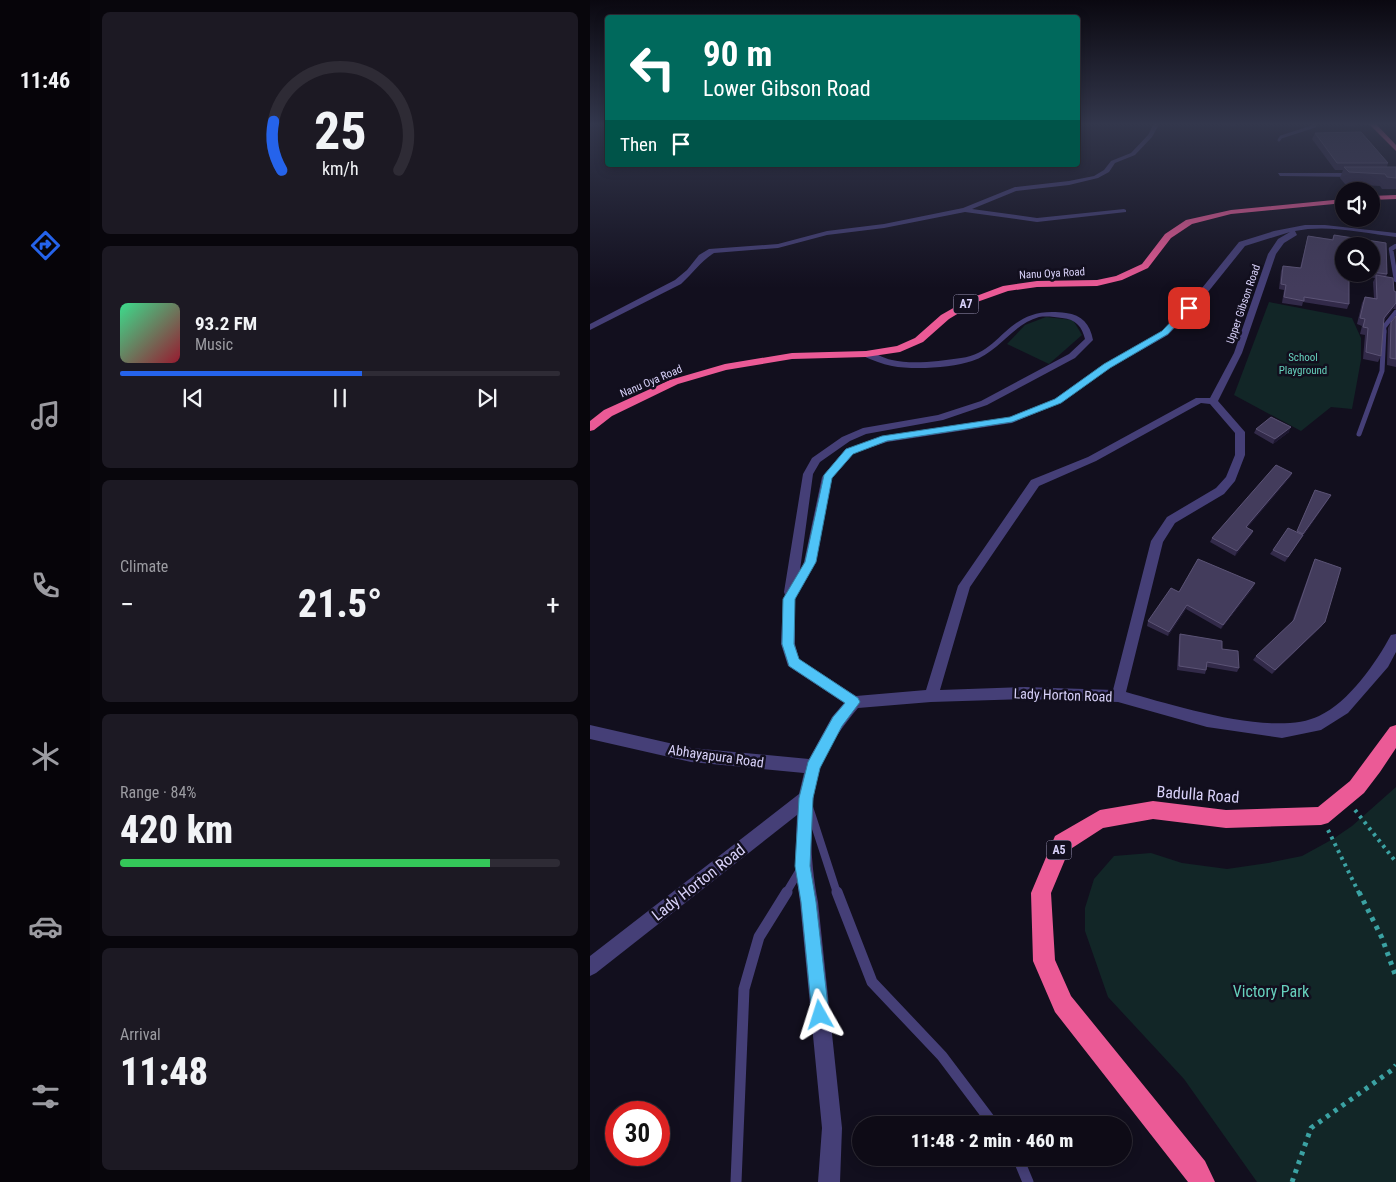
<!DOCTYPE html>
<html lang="en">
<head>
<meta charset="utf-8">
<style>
	body { margin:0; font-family:"Roboto Condensed",sans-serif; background:#1c1923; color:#f1f3f6; height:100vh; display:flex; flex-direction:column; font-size:19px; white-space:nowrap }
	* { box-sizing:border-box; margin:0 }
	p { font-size:16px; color:#9b9ba1 }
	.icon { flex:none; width:28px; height:28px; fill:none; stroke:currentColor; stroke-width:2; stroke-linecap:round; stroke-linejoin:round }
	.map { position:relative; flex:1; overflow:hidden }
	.drawer { display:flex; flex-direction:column; gap:12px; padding:12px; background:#08060c; width:500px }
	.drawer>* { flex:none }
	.hud { position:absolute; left:15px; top:15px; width:475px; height:152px; border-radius:5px; box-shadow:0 2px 12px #0003,0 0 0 1px #2e2b35; background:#00695c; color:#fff; overflow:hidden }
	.tools { position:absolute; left:745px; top:182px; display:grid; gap:10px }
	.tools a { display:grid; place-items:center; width:45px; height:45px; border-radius:50%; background:#0e0b16; box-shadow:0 2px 12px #0003,0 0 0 1px #2e2b35; font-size:25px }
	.speed { position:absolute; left:15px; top:1101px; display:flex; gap:10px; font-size:25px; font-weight:700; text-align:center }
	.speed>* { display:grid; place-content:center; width:65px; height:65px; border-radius:50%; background:#0e0b16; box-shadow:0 2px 12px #0003,0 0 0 1px #2e2b35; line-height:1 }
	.speed .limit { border:8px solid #d22; background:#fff; color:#111 }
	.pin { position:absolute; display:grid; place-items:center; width:42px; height:42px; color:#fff; margin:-21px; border-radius:10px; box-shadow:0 2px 8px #0006 }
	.me { position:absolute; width:55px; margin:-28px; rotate:354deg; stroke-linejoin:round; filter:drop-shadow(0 0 4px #0008) }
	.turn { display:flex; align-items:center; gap:18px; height:105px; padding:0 15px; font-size:22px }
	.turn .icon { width:65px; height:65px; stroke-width:2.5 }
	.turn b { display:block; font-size:35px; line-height:42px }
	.then { display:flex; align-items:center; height:48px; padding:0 15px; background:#0003; gap:10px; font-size:19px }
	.big { font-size:38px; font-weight:800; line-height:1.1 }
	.drawer .widget { flex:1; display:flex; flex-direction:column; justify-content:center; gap:8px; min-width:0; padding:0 18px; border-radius:8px; background:#1c1923 }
	.drawer .dial { align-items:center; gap:0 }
	.dial svg { height:130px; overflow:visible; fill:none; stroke:#2e2b35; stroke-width:7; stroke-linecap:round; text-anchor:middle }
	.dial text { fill:#f1f3f6; stroke:none }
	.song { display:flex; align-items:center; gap:15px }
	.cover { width:60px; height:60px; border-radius:8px; background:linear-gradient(135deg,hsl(150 70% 55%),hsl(350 70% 35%)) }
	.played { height:5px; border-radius:2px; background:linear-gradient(90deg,#2563eb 55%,#2e2b35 55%) }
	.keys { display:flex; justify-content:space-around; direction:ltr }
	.heat { display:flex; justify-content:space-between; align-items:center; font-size:28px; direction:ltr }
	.charge { height:8px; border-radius:4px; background:linear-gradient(90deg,#34c759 84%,#2e2b35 0) }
	.trip { position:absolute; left:262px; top:1116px; width:280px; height:50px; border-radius:25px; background:#0e0b16; box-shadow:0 2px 12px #0003,0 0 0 1px #2e2b35; font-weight:800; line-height:50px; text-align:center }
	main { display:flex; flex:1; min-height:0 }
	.tab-bar { display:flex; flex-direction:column; width:90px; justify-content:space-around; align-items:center; background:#060409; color:#9b9ba1 }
	.tab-bar .icon { width:35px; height:35px }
	.tab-bar .on { color:#2563eb }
	.tab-bar b { font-size:22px; color:#f1f3f6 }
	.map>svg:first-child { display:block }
	.green { fill:#122627 }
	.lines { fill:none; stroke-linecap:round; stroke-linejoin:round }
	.path-far1 { stroke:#3ba2a3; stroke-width:4; stroke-dasharray:3 4.5; stroke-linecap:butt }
	.path { stroke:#3ba2a3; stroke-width:5; stroke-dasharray:4 5.5; stroke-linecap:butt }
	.lane-far4 { stroke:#453f77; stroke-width:3 }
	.lane-far3 { stroke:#453f77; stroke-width:4.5 }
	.lane-far2 { stroke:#453f77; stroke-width:5 }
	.lane-far1 { stroke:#453f77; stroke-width:8 }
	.lane { stroke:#453f77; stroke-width:11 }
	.street { fill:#453f77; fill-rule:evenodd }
	.highway { fill:#eb5a96; fill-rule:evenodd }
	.wall { fill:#322a49; fill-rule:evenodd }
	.shaded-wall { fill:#1d1730 }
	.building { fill:#433c5c; stroke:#5b5375 }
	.route { fill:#4fc3f7; stroke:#337fa1 }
	.labels { text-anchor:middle; stroke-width:5; stroke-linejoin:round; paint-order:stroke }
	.far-street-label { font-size:11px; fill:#d8d1f9; stroke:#120f1e }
	.far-park-label { font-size:11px; fill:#66d0bc; stroke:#120f1e }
	.shield { fill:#120f1e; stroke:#9d97b7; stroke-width:1 }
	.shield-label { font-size:12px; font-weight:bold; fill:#d8d1f9 }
	.street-label { font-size:14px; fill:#d8d1f9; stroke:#120f1e }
	.near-street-label { font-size:16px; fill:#d8d1f9; stroke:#120f1e }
	.near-park-label { font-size:16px; fill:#66d0bc; stroke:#120f1e }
</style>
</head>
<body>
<main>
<nav class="tab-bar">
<b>11:46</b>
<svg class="icon on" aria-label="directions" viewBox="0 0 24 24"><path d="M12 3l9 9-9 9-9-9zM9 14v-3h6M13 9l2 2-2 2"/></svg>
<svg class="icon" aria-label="music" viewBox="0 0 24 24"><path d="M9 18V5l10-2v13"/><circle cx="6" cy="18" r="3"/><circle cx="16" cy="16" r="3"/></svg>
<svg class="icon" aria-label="phone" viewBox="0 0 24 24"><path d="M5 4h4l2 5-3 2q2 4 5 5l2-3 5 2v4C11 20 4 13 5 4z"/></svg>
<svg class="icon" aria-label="climate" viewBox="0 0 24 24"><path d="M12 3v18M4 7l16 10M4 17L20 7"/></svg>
<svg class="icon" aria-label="car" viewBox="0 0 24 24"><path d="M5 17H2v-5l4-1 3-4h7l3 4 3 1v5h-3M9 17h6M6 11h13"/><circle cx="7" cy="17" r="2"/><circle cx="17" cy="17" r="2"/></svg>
<svg class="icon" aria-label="filters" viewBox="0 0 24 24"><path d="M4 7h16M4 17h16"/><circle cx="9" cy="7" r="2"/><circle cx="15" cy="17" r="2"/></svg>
</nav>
<section class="drawer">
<div class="widget dial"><svg viewBox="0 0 100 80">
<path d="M14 69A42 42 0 1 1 86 69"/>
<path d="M14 69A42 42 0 0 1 9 39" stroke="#2563eb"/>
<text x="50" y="56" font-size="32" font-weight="700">25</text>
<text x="50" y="72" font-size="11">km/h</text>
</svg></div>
<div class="widget">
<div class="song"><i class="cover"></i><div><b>93.2 FM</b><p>Music</p></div></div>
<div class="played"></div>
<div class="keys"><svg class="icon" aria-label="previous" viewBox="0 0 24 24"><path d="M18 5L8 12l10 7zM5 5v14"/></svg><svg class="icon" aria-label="pause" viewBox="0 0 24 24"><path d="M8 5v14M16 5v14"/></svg><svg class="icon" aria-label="next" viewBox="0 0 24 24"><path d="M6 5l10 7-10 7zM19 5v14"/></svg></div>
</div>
<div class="widget"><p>Climate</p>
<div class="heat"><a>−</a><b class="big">21.5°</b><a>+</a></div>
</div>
<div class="widget"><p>Range · 84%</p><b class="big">420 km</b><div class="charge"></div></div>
<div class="widget"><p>Arrival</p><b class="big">11:48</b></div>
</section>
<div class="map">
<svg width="806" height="1182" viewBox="0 0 806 1182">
	<rect width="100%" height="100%" fill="#120f1e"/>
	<path class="green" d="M679,302L762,318L771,338V360L762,409L741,407L711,431L644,395Z
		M456,317L483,320L492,335L459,364L417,344L435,325Z
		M806,787V1182H667L594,1079L518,997L495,931V908L504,879L524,856L561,853L592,863L637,869L678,863L712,856L743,839L762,826Z"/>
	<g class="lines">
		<path class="path-far1" d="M765,810L806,862
			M738,830L769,893"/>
		<path class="path" d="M769,892L792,938L806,977
			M702,1182L721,1128L802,1070L806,1065"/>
		<path class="lane-far4" d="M770,123L783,124
			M689,140L691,137L725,126L723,123"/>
		<path class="lane-far3" d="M806,246L801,249L806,280
			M794,333V327L806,312"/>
		<path class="lane-far2" d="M769,434L792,371L794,331"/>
		<path class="lane-far1" d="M219,807L247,893
			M196,893L211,868"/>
		<path class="lane" d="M247,892L282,982L352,1056L404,1125
			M428,1158L438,1182
			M146,1182L154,989L169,937L197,892"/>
		<path class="street" d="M564,123H570L562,137L545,155L525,163L519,172L508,178L479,185L426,191L382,209L447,218L534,209L536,210V212L447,222L375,212L294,228L237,235L188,248L124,253C111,261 102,274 91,284L0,330V324L85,280L97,270L109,255L119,249L188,244L237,231L294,224L373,208L425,187L479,181L504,176L514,170L521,161L541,153L558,135Z
			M688,173H768L771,175L768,177L690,176Z
			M715,225H735L806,233V237C774,233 737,224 705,231L707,235L694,243L686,254L652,353L628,401L655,432V455L645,481L634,494L585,523L573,542L536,692C583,705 684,738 729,716C759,702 786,663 801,635L806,634V652L798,667L758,713L731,730L692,738L617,727L528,702L435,699L341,702L268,708C253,726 237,747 230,769C217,810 220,861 228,902L252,1128L250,1182H228L232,1128L210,902L205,866L207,815L6,973L0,976V956L209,794L214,773L101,762L0,739V725L101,748L219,759L242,717L254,703L198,666L191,644L193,599L195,595L194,592L213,474L222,458L252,437L273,428L348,415L391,401L479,354L495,339C492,327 486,319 472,318C465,317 456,316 449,317C423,324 408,353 382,361C362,368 323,370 302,366C292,364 282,360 273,356V352C282,350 292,358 302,360C323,365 349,361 371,358C414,353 416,304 476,313C492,315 500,324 503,340L485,358L397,405L353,420L276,434L260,441L230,462L223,474L210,570L214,562L232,477L256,449L295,436L420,417L465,399L514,364L572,331L608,293L649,242L684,231ZM700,232L688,239L678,254L644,353L620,398H606L498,457L441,480L368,586L336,690L266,696L209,659L205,644V599L226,562L242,478L264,453L297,442L422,423L471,403L520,368L578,335L614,297L655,246ZM611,403L620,404L645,433V455L636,477L626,488L577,517L561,541L523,690L435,687L350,690L380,587L449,486L506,461Z"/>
		<path class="highway" d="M778,123H785L806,145V151Z
			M806,195V199L781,200V196Z
			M754,199V203L641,214L602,224L581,238L558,268L532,280L507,286L447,287L418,291L387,302L359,319L333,342L310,352L276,357L202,359L136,370L88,384L22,416L4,430L0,431V421L14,410L80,380L135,364L202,353L276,351L307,346L325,338L351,315L381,298L413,286L447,281L507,280L526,276L552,264L575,234L596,220L641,210Z
			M806,725V748L790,772L774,793L738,823L731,825L636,828L563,819L513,828L479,850L461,893L465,960L481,996L615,1161L625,1182H598L465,1012L443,961L441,893L465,836L510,810L563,801L636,810L728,807L760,781L800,727Z"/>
	</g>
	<path class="wall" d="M616,123H653L645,126Z
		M744,123H766L765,127Z
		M725,133L798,163L797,167H806V189H792L790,186L755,184L750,178L753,170H745L722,139Z
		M744,235L796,243L797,274L796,277L803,278L804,291L806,292V309H803L794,321L791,356L788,362L773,359L775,335L770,334L772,326L767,324L772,303L775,297L784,298L783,282L785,278L759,274V304L757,309L713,302L712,306L692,303L694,290L689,289L691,271L693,266L710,268L718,236L742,239ZM754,246H781V274H754Z
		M806,316V367L797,365L798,328L801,322Z
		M666,429L699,432L683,444L664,433Z
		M702,473L700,477L657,528L663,531L661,535L645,556L620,542L622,538Z
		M723,494L738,500L695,562L680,554L683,550L707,532Z
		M725,559L732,626L682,674L663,660L666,656L702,622L723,563Z
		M663,588L631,629L596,609L578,636L557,626L558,621L589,592Z
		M590,634L632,649L649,668L647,672L617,667L616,670L615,674L587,670L589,638Z"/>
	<path class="shaded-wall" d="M646,123H653L645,126Z
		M806,303L803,309L791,325L794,318Z
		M701,427L699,432L683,444L685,439Z
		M702,473L700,477L654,532L656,527Z
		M741,495L738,500L711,539L713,534Z
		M663,531L661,535L645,556L647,551Z
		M713,535L711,539L695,562L698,557Z
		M665,583L663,588L631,629L633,625Z
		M597,605L596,609L578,636L579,632Z
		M735,622L732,626L682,674L685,670Z"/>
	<path class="building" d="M771,132L798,163H747L725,133Z
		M754,167H806V178L797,177L795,174L759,172Z
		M744,235L796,243L797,274L781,272V246H754V274H759V304L714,297V301L694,297L696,285L691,284L693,266L711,268L718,236L743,240Z
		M786,275L803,278L804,291L806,292V303L794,318L791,356L776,352L778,328L773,327L775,319L770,318L775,297L787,299Z
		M806,316V359L800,358L801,322Z
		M681,417L701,427L685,439L666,429Z
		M686,465L702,473L656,527L663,531L647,551L622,538Z
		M725,490L741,495L713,534L707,531Z
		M698,528L713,535L698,557L683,550Z
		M608,559L665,583L633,625L597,605L579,632L558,621L581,588L589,592Z
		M725,559L751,568L735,622L685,670L666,656L704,620Z
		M590,634L632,641V649L648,651L649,668L617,662L616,670L589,666Z"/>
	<linearGradient id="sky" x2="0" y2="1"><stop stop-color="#0a0810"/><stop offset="0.43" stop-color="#33374c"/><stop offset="1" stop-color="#33374c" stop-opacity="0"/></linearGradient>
	<rect width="806" height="288" fill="url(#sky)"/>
	<path class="route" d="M596,306L602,308L578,334L520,368L471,403L422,422L297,441L263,454L242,478L226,562L205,599L204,644L209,659L268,698L270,702L252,726L230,768L223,798L220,866L226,902L239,1015L236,1021L230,1024L224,1021L222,1015L211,902L205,866L209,798L218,762L243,717L255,703L199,666L192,644L193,599L215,562L234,475L256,449L292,436L420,417L465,399L514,364L572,331Z"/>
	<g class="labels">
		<g class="far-street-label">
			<text transform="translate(462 273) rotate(-3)" y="4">Nanu Oya Road</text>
			<text transform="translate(653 304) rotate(-71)" y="4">Upper Gibson Road</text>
			<text transform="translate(61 381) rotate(-23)" y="4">Nanu Oya Road</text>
		</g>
		<g class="far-park-label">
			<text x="713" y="361">School<tspan x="713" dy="13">Playground</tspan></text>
		</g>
		<g class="shield">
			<rect x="363.5" y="294.5" width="25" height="19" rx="4"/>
			<rect x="456.5" y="840.5" width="25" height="19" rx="4"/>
		</g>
		<g class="shield-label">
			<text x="376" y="308">A7</text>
			<text x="469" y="854">A5</text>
		</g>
		<g class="street-label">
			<text transform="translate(473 695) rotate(2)" y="5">Lady Horton Road</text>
			<text transform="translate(126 756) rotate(8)" y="5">Abhayapura Road</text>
		</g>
		<g class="near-street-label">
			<text transform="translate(608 794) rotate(4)" y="6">Badulla Road</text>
			<text transform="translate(108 882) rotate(-38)" y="6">Lady Horton Road</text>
		</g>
		<g class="near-park-label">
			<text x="681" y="997">Victory Park</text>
		</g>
	</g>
</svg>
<div class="tools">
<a><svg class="icon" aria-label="sound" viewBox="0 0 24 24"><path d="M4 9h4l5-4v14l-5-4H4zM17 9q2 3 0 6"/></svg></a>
<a><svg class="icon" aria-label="search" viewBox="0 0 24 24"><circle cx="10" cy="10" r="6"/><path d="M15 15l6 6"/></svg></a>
</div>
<div class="speed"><div class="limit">30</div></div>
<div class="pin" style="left:599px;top:308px;background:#d93025"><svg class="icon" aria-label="arrive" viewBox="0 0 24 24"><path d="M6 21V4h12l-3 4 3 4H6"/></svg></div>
<svg class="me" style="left:230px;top:1015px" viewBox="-20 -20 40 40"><path d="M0-17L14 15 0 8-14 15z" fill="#4fc3f7" stroke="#fff" stroke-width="4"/></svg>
<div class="trip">11:48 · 2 min · 460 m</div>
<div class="hud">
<div class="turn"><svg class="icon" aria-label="left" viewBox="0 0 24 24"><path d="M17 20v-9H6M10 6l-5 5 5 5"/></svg><div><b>90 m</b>Lower Gibson Road</div></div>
<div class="then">Then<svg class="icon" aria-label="arrive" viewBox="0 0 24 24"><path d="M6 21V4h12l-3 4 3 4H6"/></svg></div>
</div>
</div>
</main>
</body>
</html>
